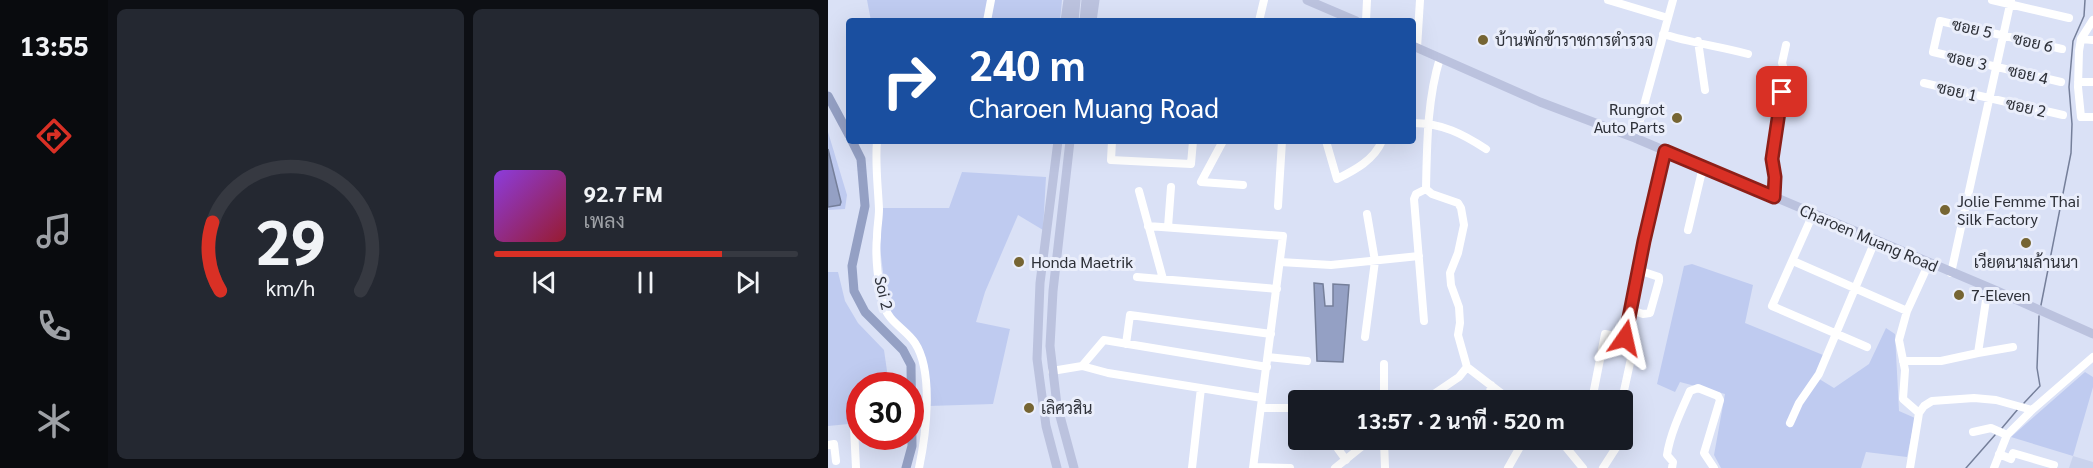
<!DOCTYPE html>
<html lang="th">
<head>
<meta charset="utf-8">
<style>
	body { margin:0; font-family:Georgia,Sarabun,serif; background:#242831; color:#f1f3f6; height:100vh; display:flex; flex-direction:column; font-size:22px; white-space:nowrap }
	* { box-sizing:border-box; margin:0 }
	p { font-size:20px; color:#9ea1a6 }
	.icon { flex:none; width:33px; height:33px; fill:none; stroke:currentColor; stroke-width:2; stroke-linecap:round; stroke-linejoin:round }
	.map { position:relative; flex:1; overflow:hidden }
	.drawer { display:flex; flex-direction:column; gap:9px; padding:9px; background:#0d0f14; width:720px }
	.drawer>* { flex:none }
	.banner { position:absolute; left:18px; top:18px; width:570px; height:126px; border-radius:6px; box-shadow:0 6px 24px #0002; background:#1a4fa0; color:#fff; overflow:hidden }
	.speed { position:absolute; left:18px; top:372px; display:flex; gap:12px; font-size:30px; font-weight:700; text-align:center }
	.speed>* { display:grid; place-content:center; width:78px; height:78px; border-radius:50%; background:#171b24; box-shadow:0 6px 24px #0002; line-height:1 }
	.speed .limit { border:9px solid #d22; background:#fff; color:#111 }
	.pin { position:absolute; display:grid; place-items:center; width:51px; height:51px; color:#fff; margin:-26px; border-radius:12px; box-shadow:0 3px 9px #0006 }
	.me { position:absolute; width:66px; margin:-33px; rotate:11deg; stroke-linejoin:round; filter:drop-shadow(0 0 4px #0008) }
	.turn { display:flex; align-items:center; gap:21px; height:126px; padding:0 24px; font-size:27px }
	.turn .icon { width:78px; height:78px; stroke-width:2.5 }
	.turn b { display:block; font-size:42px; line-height:51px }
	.drawer .widget { flex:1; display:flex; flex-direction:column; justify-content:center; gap:9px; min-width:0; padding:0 21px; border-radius:9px; background:#242831 }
	.drawer .dial { align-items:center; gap:0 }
	.dial svg { height:156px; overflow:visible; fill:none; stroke:#363941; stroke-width:7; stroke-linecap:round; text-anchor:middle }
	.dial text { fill:#f1f3f6; stroke:none }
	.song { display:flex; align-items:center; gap:18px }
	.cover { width:72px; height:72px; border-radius:9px; background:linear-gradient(135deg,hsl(270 70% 55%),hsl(350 70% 35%)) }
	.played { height:6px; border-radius:3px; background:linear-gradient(90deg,#d93025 75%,#363941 75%) }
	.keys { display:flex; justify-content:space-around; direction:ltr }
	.drawer .tiles { flex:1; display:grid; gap:9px; grid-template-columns:repeat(2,1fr) }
	.trip { position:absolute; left:460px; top:390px; width:345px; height:60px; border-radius:6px; background:#171b24; box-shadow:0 6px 24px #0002; font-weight:700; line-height:60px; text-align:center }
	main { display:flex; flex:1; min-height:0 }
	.tabs { display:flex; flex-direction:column; width:108px; justify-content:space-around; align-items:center; background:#090b0e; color:#9ea1a6 }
	.tabs .icon { width:42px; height:42px }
	.tabs .current { color:#d93025 }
	.tabs b { font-size:27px; color:#f1f3f6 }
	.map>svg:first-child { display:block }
	.built { fill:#cad3ed }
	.green { fill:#bfcbf0 }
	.water { fill:#94a0c4; stroke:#757f9a; stroke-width:1.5 }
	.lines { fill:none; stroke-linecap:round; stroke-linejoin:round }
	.stream { stroke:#757f9a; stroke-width:1.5 }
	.river { stroke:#94a0c4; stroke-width:9 }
	.minor { stroke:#fff; stroke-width:8 }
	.major { stroke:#bbc2de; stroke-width:9 }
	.route-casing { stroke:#8d1f18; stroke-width:15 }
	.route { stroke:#d93025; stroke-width:10 }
	.poi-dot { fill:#766533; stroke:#eaeefb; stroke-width:2 }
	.labels { text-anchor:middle; stroke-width:6; stroke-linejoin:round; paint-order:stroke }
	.street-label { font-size:16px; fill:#2e3139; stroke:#eaeefb }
	.poi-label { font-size:16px; fill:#2e3139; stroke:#eaeefb; text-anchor:start }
</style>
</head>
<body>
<main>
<nav class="tabs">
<b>13:55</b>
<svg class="icon current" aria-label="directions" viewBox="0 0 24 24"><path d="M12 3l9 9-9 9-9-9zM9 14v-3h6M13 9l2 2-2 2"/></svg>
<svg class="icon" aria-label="music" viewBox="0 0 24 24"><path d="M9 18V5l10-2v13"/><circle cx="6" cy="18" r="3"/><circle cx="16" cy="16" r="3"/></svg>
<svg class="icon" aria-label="phone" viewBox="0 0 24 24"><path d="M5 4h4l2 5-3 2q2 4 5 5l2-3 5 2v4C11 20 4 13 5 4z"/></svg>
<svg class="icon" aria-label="climate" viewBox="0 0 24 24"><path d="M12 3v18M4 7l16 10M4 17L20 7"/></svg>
</nav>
<section class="drawer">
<div class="tiles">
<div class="widget dial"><svg viewBox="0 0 100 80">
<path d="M14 69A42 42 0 1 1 86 69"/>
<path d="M14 69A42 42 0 0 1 10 34" stroke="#d93025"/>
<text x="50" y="56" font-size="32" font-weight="700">29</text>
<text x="50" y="72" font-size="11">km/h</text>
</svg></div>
<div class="widget">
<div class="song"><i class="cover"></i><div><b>92.7 FM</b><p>เพลง</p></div></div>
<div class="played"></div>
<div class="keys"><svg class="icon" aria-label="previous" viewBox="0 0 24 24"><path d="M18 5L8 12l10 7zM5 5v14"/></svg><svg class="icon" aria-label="pause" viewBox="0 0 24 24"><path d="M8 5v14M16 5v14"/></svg><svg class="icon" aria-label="next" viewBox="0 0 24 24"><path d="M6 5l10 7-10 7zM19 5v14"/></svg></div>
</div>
</div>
</section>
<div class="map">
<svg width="1265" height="468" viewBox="0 0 1265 468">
	<rect width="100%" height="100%" fill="#dae1f6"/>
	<path class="built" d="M1245,456L1265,462V468H1241Z"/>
	<path class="green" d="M39,0H234L232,21H43Z
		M0,132L19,195L17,209L0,210Z
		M134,172L218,177L215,230L190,215L157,292L148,322L182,329L165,404L100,406L96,356L66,319L59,305L51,239L54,208H121Z
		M864,264L925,285L917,323L995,355L988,377L1006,388L1041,364L1058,328L1067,334L1071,411L1087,418L1079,457L1038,452L1033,468H893L886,455L897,394L852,382L847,392L829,384L856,266Z
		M0,272H10L17,301L30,323L56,350L61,385L32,386L31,423L0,426Z
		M1257,372L1265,377V387L1245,456L1183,437Z"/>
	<path class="water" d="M0,149L13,202L12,205L0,207Z
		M486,283L495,284L497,306H505V284L521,285L515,362L489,361Z"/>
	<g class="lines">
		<path class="stream" d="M1213,305L1243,153L1244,124L1241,87L1245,41L1256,16L1257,0
			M1196,403L1212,386L1209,368L1211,316
			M1174,428L1190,409
			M1138,468L1167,435"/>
		<path class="river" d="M0,96L21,135
			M24,141L33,159L37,206L24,266L26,291L37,312L75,350L83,365L84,446L78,468"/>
		<path class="minor" d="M780,0L840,18
			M1164,0L1241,18
			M1265,20L1253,39L1251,51L1250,87L1253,117H1265
			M159,21L163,0
			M431,21L436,0
			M538,21L539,0
			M835,34C863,43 891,46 920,54
			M1253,39L1265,40
			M870,41L877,90
			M589,48L592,0
			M1233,82L1105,52L1112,21L1234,49
			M1250,82H1265
			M1096,83L1235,115
			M585,123C614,123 635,134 658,149
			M807,138L845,0
			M49,141C47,164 50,186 51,209C51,219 49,227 49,237C47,257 50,285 56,305C60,322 78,329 87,343C106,372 98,435 91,468
			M284,141L283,160L363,164L365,141
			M395,141L373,182L415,185
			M498,141L509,179C527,170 546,160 554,141
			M598,189L604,194L630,203L633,208L636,225L630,253L622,273L623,285L631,307L632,323L630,335L639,367L682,400
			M598,189C599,145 599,100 612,58
			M311,191L335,279
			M946,197L947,177L943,159L948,117L957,72L954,63L958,45
			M450,206L454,141
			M985,214L944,306L1039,347
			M320,226L455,236L425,468
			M340,227L343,187
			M860,230L875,167
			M965,261L1079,311
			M452,262L503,265L591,256
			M1123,273L1183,0
			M309,277L449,289
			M803,310L815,314L822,313L831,281V277L810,270
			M596,321L586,199L588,194L598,189
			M537,337L547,261L539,214
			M797,338L816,241L837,151
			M298,344L302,315L443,334
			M1150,353L1185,347
			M440,357L479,361
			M1075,361H1113L1150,353L1160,287
			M556,364V400
			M254,366L276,340L439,367
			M224,371L254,366L280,373L434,398
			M597,400L631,377L639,367
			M661,400L663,385
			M764,400L777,334L807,340L794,400
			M433,408H471
			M1091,413L1096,406L1104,401L1146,398L1168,400L1204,410
			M962,423L971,403L991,374L1047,241
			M26,427L28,468
			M795,431L797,419
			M1145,432L1163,428L1179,435
			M509,440L510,449L518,460
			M556,440L557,468
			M732,440L755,468
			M0,445L6,444L8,461
			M1171,454L1183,459L1185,453L1226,465
			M426,467L462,468
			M364,468L373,388
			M507,468L542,440
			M680,468L696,440
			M775,468L793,440
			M844,468L845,462L839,455C842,434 853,411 862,391L870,388L890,396L892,400L876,453L886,468
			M1082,468L1091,413L1075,399L1077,370L1071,340L1079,311L1101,263
			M1166,468L1179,435L1204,410L1265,357"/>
		<path class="major" d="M479,0L528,21
			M237,21L240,0
			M246,21L248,0
			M256,21L258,0
			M264,21L267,0
			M585,46L712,102L807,138L1169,291L1265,334
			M242,141L225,291L222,346L229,405L246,468
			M229,468L218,426L209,359L212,283L230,141"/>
	</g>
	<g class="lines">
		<defs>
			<path id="route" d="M797,338L816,241L837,151L946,197L947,177L944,159L954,92"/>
		</defs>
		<use href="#route" class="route-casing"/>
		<use href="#route" class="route"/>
	</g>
	<g class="poi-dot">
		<circle cx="655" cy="40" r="6"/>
		<circle cx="849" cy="118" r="6"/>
		<circle cx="1117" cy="210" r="6"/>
		<circle cx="1198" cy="243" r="6"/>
		<circle cx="191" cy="262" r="6"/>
		<circle cx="1131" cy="295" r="6"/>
		<circle cx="201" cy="408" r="6"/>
	</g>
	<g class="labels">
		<g class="street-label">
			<text transform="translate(1144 28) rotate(13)" y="6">ซอย 5</text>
			<text transform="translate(1205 42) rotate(13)" y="6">ซอย 6</text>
			<text transform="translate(1139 60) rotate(13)" y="6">ซอย 3</text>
			<text transform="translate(1200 74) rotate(13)" y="6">ซอย 4</text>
			<text transform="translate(1129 91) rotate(13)" y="6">ซอย 1</text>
			<text transform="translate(1198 107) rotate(13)" y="6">ซอย 2</text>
			<text transform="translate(1041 238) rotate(23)" y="6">Charoen Muang Road</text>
			<text transform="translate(56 293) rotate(77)" y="6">Soi 2</text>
		</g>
		<g class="poi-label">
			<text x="667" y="46">บ้านพักข้าราชการตำรวจ</text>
			<text x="837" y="115" text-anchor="end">Rungrot<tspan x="837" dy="18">Auto Parts</tspan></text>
			<text x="1129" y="207">Jolie Femme Thai<tspan x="1129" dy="18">Silk Factory</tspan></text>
			<text x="203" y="268">Honda Maetrik</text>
			<text x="1198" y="268" text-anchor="middle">เวียดนามล้านนา</text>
			<text x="1143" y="301">7-Eleven</text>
			<text x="213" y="414">เลิศวสิน</text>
		</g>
	</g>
</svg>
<div class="speed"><div class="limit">30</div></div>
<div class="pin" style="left:954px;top:92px;background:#d93025"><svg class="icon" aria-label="arrive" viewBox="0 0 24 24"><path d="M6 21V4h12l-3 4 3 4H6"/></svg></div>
<svg class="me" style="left:797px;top:338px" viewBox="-20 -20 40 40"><path d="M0-17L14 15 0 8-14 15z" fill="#d93025" stroke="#fff" stroke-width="4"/></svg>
<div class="trip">13:57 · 2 นาที · 520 m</div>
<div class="banner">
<div class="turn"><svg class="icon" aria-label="right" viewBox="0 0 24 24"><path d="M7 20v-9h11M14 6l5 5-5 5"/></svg><div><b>240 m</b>Charoen Muang Road</div></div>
</div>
</div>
</main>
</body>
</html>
